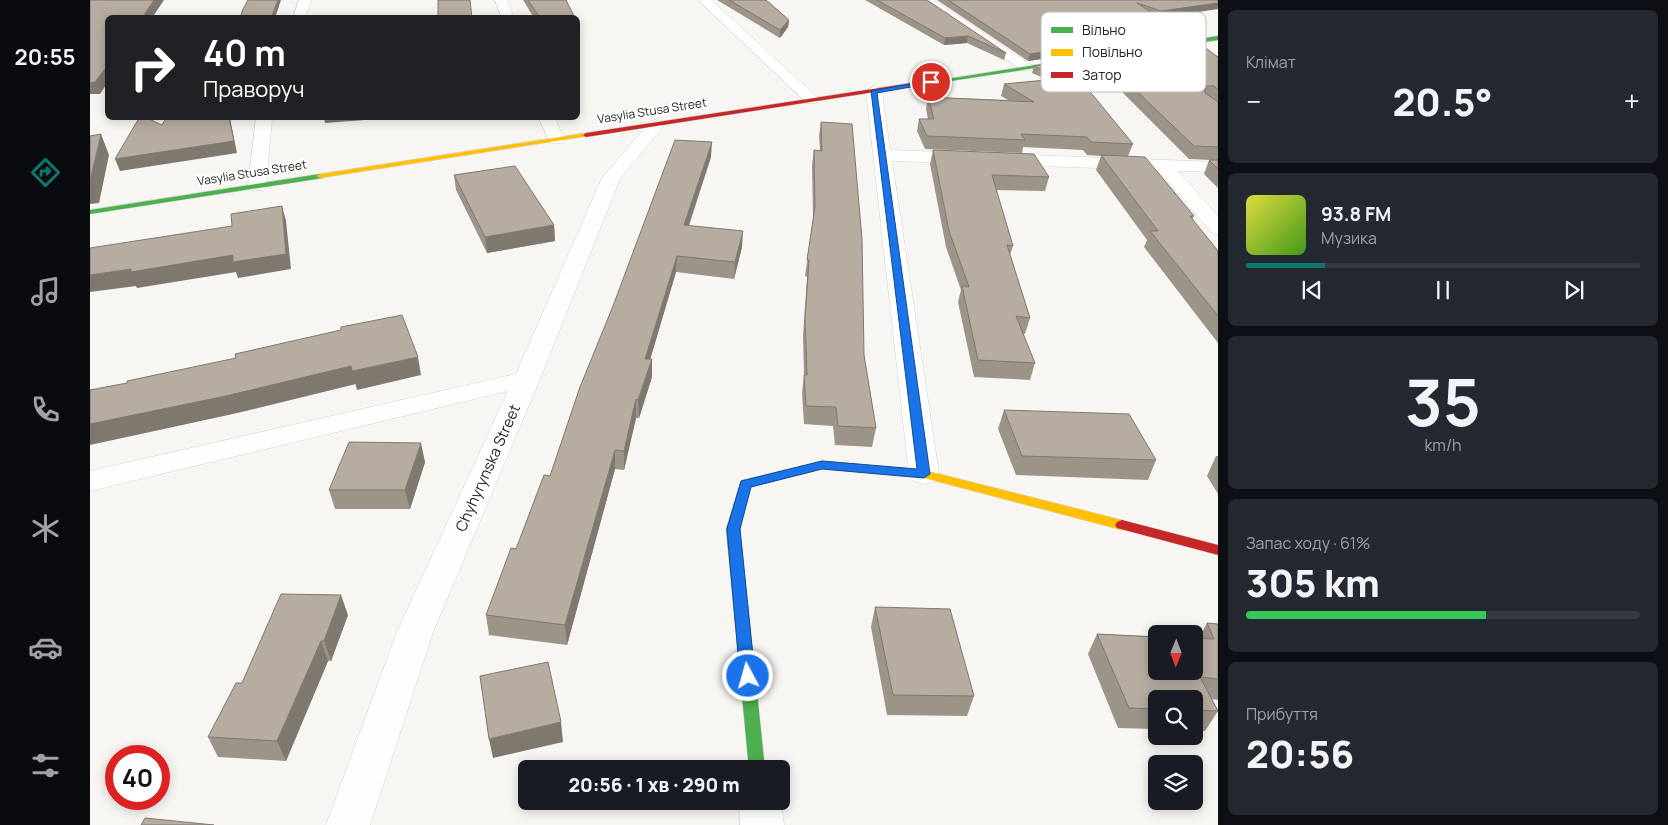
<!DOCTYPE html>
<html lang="uk">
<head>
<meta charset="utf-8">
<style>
	body { margin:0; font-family:Manrope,sans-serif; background:#242831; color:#f1f3f6; height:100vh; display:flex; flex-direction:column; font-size:19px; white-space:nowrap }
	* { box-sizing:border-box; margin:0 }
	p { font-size:16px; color:#9ea1a6 }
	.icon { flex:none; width:28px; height:28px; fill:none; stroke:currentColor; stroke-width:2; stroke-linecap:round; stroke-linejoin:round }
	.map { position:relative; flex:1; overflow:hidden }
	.details { display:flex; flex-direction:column; gap:10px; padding:10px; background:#0d0f14; width:450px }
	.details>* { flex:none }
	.banner { position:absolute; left:15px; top:15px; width:475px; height:105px; border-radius:8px; box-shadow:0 2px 12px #0003; background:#202124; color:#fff; overflow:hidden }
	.needle { width:32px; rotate:181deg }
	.tools { position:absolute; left:1058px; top:625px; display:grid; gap:10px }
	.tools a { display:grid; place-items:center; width:55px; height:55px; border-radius:8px; background:#171b24; box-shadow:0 2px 12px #0003; font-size:25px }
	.speed { position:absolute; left:15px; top:745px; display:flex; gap:10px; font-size:25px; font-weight:700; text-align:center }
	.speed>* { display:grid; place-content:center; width:65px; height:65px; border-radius:50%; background:#171b24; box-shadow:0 2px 12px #0003; line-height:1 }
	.speed .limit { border:8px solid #d22; background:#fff; color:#111 }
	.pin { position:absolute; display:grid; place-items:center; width:42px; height:42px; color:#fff; margin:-21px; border:2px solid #fff; border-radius:50%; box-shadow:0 1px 5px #0007 }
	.me { position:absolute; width:55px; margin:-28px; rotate:354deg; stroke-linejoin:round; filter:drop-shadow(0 0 4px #0008) }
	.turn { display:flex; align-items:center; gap:18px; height:105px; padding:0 15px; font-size:22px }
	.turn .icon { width:65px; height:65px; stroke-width:2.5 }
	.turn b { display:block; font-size:35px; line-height:42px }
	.big { font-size:38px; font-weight:800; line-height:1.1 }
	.details .tile { flex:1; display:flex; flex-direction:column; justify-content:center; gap:8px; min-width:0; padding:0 18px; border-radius:8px; background:#242831 }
	.details .dial { align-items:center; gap:0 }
	.dial b { font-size:65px; line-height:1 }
	.song { display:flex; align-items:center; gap:15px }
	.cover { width:60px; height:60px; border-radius:8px; background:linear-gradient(135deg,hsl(60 70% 55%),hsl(100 70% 35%)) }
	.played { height:5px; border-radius:2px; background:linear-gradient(90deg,#0f766e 20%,#363941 20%) }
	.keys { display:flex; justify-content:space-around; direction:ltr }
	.heat { display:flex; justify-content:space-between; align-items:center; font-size:28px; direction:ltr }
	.charge { height:8px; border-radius:4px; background:linear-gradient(90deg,#34c759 61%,#363941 0) }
	.trip { position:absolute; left:428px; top:760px; width:272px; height:50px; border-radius:8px; background:#171b24; box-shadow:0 2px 12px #0003; font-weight:800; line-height:50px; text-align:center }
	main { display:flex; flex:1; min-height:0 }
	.tabs { display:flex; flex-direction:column; width:90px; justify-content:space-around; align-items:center; background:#090b0e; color:#9ea1a6 }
	.tabs .icon { width:35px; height:35px }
	.tabs .on { color:#0f766e }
	.tabs b { font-size:22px; color:#f1f3f6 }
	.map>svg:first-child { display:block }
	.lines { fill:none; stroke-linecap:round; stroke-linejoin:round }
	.street-casing { stroke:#d5d3d1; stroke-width:1 }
	.fast-casing { stroke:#d5d3d1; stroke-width:1 }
	.slow-casing { stroke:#d5d3d1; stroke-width:1 }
	.jam-casing { stroke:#d5d3d1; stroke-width:1 }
	.street { fill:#fefefd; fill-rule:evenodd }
	.fast { fill:#4caf50; fill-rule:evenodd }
	.slow { fill:#ffc107; fill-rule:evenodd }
	.jam { fill:#c62828; fill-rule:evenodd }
	.wall { fill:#9d9489 }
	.shaded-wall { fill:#7f786f }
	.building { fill:#b6ac9f; stroke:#7f786f }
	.route { fill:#1a73e8; stroke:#114b97 }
	.labels { text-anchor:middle; stroke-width:4; stroke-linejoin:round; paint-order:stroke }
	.far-street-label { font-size:12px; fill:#242321; stroke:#fff }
	.street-label { font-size:15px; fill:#242321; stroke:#fff }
	.key { fill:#fff; stroke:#bdbdbc; stroke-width:1 }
	.key-label { font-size:14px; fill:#242321 }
</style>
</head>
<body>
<main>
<nav class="tabs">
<b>20:55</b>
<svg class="icon on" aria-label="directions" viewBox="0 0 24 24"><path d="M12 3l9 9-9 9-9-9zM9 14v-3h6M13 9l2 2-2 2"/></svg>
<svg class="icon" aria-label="music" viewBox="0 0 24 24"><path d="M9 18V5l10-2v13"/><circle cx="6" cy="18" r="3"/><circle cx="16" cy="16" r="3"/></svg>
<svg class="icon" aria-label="phone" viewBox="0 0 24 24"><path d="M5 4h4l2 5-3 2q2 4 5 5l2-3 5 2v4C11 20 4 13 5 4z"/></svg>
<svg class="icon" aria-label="climate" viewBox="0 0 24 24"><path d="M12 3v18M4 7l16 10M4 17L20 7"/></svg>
<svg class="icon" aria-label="car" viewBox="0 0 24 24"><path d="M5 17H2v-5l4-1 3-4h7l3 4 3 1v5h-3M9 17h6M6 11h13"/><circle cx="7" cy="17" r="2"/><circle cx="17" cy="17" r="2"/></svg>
<svg class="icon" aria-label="filters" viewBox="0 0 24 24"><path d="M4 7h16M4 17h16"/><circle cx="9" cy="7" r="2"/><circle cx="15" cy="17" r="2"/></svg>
</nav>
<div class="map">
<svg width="1128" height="825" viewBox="0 0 1128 825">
	<rect width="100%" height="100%" fill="#f8f6f3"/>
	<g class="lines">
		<defs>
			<path id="street" d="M209,0H221L215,18H203Z
				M405,0H417L424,18H412Z
				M608,0H621L727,97L730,100L727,103H717Z
				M830,0H844L944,67L942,70H932Z
				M784,86L792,91L800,150L1128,162V172L1088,171L1128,216V234L1121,232L1068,170L802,161L849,474L845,481L834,484L823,481L819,474L776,91Z
				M166,118H182L176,186L174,190H160L158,186Z
				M449,118H465L474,139L472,143H460Z
				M566,120L574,125L530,179L450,379L343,632L280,825H236L307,632L418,391L0,491V471L426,374L512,178L560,122Z
				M649,801H691L694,825H650Z"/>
			<path id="fast" d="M1128,36V40L854,82L851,80Z
				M230,174L234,176L233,178L0,214V210Z
				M713,466L719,470L717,473L660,487L650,529L675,769H659L636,529L651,481Z"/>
			<path id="slow" d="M496,133L499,135L498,136L230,178L226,176L230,174Z
				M732,461L834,470L1032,520L1037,522L1039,525L1037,528L1032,530L834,478L732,469L713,474L707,470L709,467Z"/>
			<path id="jam" d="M854,78L856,79V81L496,137L493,135L496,133Z
				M1032,520L1128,545V555L1027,528L1025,525L1027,522Z"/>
		</defs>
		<use href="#street" class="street-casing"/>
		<use href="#fast" class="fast-casing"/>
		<use href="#slow" class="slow-casing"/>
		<use href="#jam" class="jam-casing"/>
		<use href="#street" class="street"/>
		<use href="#fast" class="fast"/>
		<use href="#slow" class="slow"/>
		<use href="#jam" class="jam"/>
	</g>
	<path class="wall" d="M433,0H476L485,18H444Z
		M627,0H676L699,20L698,27L690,38Z
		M775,0H837L916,53L914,60L877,43L854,45Z
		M847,0H1128L1069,18L1060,15V16L1085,39L938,61Z
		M1006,52L1128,57V188L1114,174L1119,160H1121L1099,159L1003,63Z
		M1001,58L999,64L984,77L1043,144L1038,156L1104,216L1102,220L1128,251V343L1054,247L1057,240L1006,170L1011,156L997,155L993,150L933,147L932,153L835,149L827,131L829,119H838L836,109L838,97L918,100L911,96L914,84L958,80L942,73L944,66Z
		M731,122L774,355L786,428L782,447L745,445L743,426L714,424L712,393L714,375L713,336L717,277L715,276L723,219L722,165L724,150H730L729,136Z
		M843,150L959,177L955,191L906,190L923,246L920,255L940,318L935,334H933L945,363L940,380L884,377L868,302L871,290L856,247L840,164Z
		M621,157L599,226L652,247L644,279L586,272L560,359L562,377L549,418H546L534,470L525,469L477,645L399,635L396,615L426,549L460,476Z
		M364,175L464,225L465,241L397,253L366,190Z
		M914,410L1066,460L1058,480L926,475L908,429Z
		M1126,456H1128V494L1117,476Z
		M335,462L320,509H245L239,490Z
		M785,607L884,696L877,716L797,715L781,627Z
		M258,615L241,661H238L196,761L128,757L118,737L152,683Z
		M1117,623L1128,624V700L1122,699L1128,711L1115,731H1104V699H1066V729L1028,728L998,654L1007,634L1109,638Z"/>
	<path class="shaded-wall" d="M64,0H74L62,18H52Z
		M188,0H191L185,18H181Z
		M1128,3V9L1069,18L1071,11Z
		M699,20L698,27L690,38V30Z
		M490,28V38H488V29Z
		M1087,32L1085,39L938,61L940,54Z
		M878,36L877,43L854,45L855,38Z
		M1001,58L999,64L973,87L975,81Z
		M18,65V82L10,94H0V83Z
		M139,118H140L147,153L30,171L25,159Z
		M234,118H275V120L235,123Z
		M11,134L19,155L9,203L0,204V181Z
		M622,142L621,157L593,241L594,225Z
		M192,206L196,221L201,269L148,278L146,272L47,288L46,286L0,292V275L41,269Z
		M464,225L465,241L397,253L395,237Z
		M653,231L652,247L644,279L645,262Z
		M587,256L586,272L555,377V359Z
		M328,357L331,375L267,390L262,371Z
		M562,359V377L549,418L548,400Z
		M261,366L266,384L143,414L0,445V424Z
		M546,399V418L534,470V451Z
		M331,443L335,462L320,509L315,490Z
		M525,450V469L477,645L475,625Z
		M251,595L258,615L241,661L234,641Z
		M231,641L238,661L196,761L187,741Z
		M471,722L473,742L403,758L399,739Z"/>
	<path class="building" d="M0,0H64L52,18H18V65L5,82L0,83Z
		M158,0H188L181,18H150L153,9Z
		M348,0H380L382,18L348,17Z
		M438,0H476L485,18H450Z
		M639,0H676L699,20L690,30Z
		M787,0H837L916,53L878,36L855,38Z
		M858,0H1128V3L1071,11L1047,3L1061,12L1053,13L1070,19L1087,32L940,54Z
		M1102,38L1128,57V90L1124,86H1115V93L1128,102V147L1104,146L1006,52Z
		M1001,58L978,78L971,79L944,66Z
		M988,77L1043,144L1001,142L997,137L931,134L935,140L837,136L829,119H844L838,97L944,102L914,84Z
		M49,118H57L72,125L76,118H139L144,141L25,159Z
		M731,122L762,124L772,239L774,355L786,428L748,426L746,407L716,406L714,375H717L715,319L719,260H717L725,207L724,150L732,151Z
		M11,134L0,181V136Z
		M585,140L622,142L594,225L653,231L645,262L587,256L555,359H562L548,400L546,399L534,451L525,450L475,625L396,615L421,548L426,549L454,475L460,476L490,387L523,306Z
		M843,150L944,154L959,177L902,175L923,246L917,245L940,318L926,316L945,363L888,360L872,286L879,287L859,231Z
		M1011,155L1055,157L1104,216H1100L1128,251V316L1060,231H1068Z
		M1119,160H1128V169Z
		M425,166L464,225L395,237L364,175Z
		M192,206L196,254L143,262V255L41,272V269L0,275V248L142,226L141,214Z
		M312,315L328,357L262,371L261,366L136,396L0,424V390L37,383V381L146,358L145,354L251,330V327Z
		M914,410L1039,414L1066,460L932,456Z
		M259,442L331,443L315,490H239Z
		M191,594L251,595L234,641H231L187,741L118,737L146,683H152Z
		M785,607L860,609L884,696L803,695Z
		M1117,623L1128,624V679L1110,677L1128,711L1104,710V699H1066V709L1039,708L1007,634L1066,637V671H1104V638L1124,639Z
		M458,662L471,722L399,739L390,676Z
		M55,818L124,825H51Z"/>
	<path class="route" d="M841,80L843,83L787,93L840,474L834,478L732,469L661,487L650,529L665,676L663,681L658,683L652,681L650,676L637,529L651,481L732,461L827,469L781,91Z"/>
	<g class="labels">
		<g class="far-street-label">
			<text transform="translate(562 111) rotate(-9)" y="4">Vasylia Stusa Street</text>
			<text transform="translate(162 173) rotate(-9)" y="4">Vasylia Stusa Street</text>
		</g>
		<g class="street-label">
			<text transform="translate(398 468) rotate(-66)" y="5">Chyhyrynska Street</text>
		</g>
	</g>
	<rect x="951" y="12" width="165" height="80" rx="8" class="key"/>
	<rect x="961" y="27" width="22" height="6" fill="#4caf50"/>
	<rect x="961" y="49" width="22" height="7" fill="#ffc107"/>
	<rect x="961" y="72" width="22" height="6" fill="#c62828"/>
	<g class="key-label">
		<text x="992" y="35">Вільно</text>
		<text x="992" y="57">Повільно</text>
		<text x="992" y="80">Затор</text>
	</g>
</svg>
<div class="tools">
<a><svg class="needle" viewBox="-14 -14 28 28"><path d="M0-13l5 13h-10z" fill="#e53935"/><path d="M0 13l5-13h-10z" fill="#9ea1a6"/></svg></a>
<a><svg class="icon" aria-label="search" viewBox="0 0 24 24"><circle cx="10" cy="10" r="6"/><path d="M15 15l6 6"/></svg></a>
<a><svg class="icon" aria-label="layers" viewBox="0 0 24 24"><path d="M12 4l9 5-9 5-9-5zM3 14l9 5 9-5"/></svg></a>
</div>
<div class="speed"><div class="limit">40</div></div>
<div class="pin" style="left:841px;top:82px;background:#d93025"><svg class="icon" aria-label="arrive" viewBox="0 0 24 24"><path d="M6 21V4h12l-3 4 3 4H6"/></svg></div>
<svg class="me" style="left:658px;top:676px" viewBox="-20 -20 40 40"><circle r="17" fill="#1a73e8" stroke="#fff" stroke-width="3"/><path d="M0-11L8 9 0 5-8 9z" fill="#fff"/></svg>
<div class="trip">20:56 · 1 хв · 290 m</div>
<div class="banner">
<div class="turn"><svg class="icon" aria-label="right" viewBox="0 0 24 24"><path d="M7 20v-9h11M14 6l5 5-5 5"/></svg><div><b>40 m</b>Праворуч</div></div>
</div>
</div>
<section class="details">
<div class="tile"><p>Клімат</p>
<div class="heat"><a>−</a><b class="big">20.5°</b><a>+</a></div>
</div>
<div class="tile">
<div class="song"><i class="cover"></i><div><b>93.8 FM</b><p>Музика</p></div></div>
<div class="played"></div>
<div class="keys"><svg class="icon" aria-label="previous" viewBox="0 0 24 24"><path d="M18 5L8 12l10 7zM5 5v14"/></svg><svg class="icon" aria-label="pause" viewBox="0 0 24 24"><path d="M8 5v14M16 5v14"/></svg><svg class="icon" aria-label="next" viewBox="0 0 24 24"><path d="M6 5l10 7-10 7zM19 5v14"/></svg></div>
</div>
<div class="tile dial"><b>35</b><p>km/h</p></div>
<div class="tile"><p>Запас ходу · 61%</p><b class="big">305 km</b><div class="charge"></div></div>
<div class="tile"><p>Прибуття</p><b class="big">20:56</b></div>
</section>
</main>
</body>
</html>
